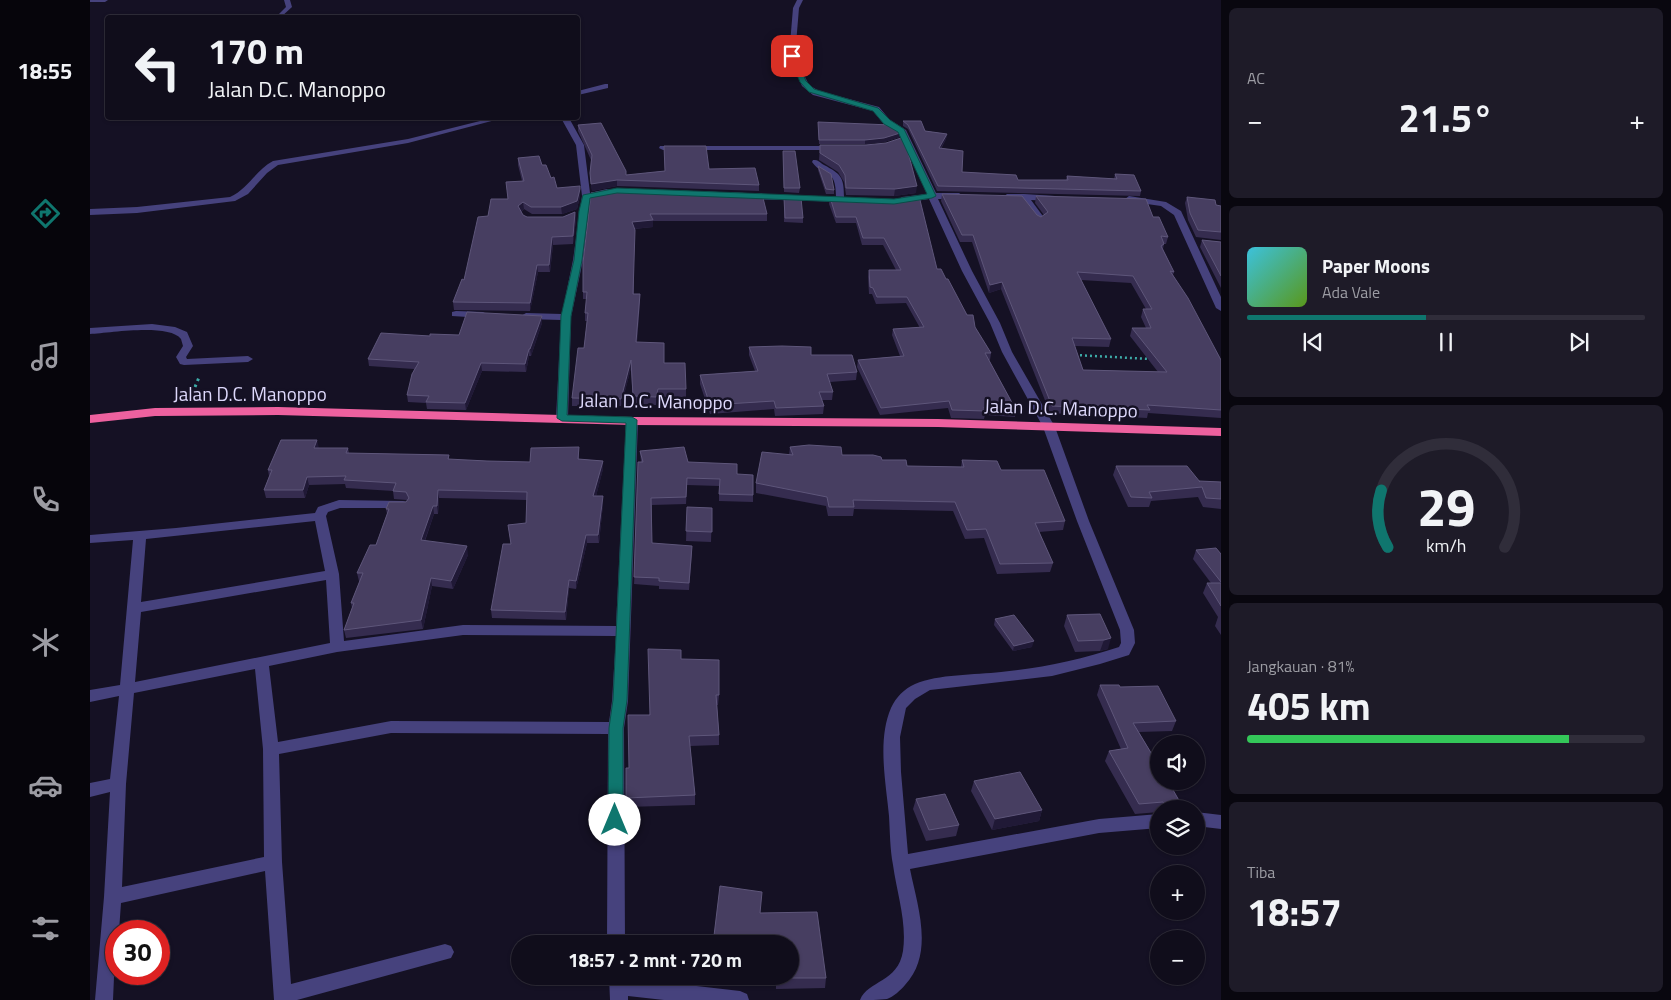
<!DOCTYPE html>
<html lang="id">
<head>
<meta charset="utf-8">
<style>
	body { margin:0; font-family:"Titillium Web",sans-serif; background:#1e1b28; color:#f1f3f6; height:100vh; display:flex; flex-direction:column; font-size:19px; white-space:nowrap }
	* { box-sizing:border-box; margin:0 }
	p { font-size:16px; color:#9c9ca3 }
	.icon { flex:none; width:28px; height:28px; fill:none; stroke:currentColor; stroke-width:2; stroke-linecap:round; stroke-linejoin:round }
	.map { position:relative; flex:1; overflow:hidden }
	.side { display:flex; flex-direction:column; gap:8px; padding:8px; background:#09070f; width:450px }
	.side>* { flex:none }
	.top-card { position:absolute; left:15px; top:15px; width:475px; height:105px; border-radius:5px; box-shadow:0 1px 4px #0004,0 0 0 1px #302d3a; background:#100d1b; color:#f1f3f6; overflow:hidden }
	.controls { position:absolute; left:1060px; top:735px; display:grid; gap:10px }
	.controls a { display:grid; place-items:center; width:55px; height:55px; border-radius:50%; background:#100d1b; box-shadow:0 1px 4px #0004,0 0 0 1px #302d3a; font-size:25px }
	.speed { position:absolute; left:15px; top:920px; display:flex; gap:10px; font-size:25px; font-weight:700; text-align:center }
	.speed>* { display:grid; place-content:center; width:65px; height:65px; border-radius:50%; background:#100d1b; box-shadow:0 1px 4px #0004,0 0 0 1px #302d3a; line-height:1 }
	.speed .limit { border:8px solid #d22; background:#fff; color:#111 }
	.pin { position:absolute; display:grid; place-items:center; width:42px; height:42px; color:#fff; margin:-21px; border-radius:10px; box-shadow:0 2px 8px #0006 }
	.me { position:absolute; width:55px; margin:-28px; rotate:0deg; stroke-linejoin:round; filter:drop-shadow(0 0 4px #0008) }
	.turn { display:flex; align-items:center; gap:18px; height:105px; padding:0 20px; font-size:22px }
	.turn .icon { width:65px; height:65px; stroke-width:2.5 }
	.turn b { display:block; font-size:35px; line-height:42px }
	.big { font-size:38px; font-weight:700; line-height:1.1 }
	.side .tile { flex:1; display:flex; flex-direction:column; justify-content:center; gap:8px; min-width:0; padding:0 18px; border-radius:8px; background:#1e1b28 }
	.side .dial { align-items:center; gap:0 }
	.dial svg { height:130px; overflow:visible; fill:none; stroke:#302d3a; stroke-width:7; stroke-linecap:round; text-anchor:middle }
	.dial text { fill:#f1f3f6; stroke:none }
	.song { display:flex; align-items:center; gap:15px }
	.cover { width:60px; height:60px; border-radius:8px; background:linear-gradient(135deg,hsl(190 70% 55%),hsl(90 70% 35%)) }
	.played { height:5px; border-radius:2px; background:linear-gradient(90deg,#0f766e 45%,#302d3a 45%) }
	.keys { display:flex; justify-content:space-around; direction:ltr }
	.heat { display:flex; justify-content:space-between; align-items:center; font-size:28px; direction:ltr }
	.charge { height:8px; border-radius:4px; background:linear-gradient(90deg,#34c759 81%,#302d3a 0) }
	.trip { position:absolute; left:421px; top:935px; width:288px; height:50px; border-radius:25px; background:#100d1b; box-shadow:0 1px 4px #0004,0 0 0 1px #302d3a; font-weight:700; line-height:50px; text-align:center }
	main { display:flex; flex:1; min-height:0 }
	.menu { display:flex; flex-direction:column; width:90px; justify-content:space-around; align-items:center; background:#06050b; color:#9c9ca3 }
	.menu .icon { width:35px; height:35px }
	.menu .on { color:#0f766e }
	.menu b { font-size:22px; color:#f1f3f6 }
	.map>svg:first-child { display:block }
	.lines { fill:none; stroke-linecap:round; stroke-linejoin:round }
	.path-far1 { stroke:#3daaa7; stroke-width:2.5; stroke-dasharray:2 3; stroke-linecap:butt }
	.path { stroke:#3daaa7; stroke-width:3; stroke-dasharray:2.5 4; stroke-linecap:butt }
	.street { fill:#46427d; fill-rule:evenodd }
	.highway { fill:#ed619f; fill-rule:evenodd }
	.wall { fill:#352c4f; fill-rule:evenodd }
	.shaded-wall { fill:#201936 }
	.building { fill:#473e61; stroke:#5e567a; fill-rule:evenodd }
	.route { fill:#0f766e; stroke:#0a4d48 }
	.labels { text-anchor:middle; stroke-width:5; stroke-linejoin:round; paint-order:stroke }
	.street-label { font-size:19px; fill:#ddd8fb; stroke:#151124 }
</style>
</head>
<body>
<main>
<nav class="menu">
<b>18:55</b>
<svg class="icon on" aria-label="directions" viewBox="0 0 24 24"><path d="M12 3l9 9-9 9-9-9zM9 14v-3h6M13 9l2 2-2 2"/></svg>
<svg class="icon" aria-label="music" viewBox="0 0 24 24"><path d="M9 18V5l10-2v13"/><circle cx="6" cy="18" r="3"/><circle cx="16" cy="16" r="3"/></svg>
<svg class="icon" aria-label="phone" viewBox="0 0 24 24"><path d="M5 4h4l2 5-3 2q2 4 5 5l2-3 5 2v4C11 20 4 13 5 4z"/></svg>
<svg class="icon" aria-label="climate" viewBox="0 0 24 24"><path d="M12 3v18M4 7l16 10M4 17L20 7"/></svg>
<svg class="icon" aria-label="car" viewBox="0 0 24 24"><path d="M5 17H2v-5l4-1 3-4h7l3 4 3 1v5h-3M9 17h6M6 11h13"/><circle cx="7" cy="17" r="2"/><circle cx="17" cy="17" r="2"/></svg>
<svg class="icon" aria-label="filters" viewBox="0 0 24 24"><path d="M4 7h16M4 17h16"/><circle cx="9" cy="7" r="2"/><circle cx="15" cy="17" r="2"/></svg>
</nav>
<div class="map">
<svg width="1131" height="1000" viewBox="0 0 1131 1000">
	<rect width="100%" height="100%" fill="#151124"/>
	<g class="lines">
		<path class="path-far1" d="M985,355L1061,359"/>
		<path class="path" d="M100,399L110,375"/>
		<path class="street" d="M0,0H18L15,2H0Z
			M194,0H200L202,7L191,17L188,15L196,7Z
			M707,0H713L709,8L705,56L719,85L729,91L789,107L800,120L816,130L846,193H869L873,196L869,199H848L882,271L910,323L922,352L965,427L999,521L1044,630L1045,643L1039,655L1010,664L962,676L840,690L825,699L816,708L810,737L811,772L818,854L1009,819L1069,814V828L1009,833L820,869C827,905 845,953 815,985C811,990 803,997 797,999C790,1000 777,1000 770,1000C778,980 808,983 813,951C817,922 807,894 803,865C800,849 800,833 799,816C796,783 787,740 801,708C806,697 814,689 825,684C848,674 885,675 911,672C951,668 990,660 1029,647L1031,643L1030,630L987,521L953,427L912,352L900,323L872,271L839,199L812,203L808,200L812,197L837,194L810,133L794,124L783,111L723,95L712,86L699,56L703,8Z
			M515,84H518V88L488,95V91Z
			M402,118H413L318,143L188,165L177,173L158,194L145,201L47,213L0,215V209L47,207L140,197C158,189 166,170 183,161L318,139Z
			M471,118H479L494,145L500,193L517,189L521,192L500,198L493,260L481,317L478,418L472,421L466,418L471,320L436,319L431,316L436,313L472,314L483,260L492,196L486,145Z
			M570,146H745L749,148L745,150H573L569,148Z
			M723,160C729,160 729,162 734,165C751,174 754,177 754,197L758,198V202L657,199L653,196L657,193L746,197C746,166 734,179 722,162Z
			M934,194L965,196V200L962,201L941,200L955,219L953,221H947L932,200H917L913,197L917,194Z
			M1039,196L1076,202L1091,211L1131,297V311L1126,308L1084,215L1071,206L1036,201L1035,199Z
			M366,311L393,312L398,315L393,318L362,316V312Z
			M62,324L85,327L97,332L103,346L96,357L97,359L158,356L163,359L158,362L94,365L90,364L86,357L93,346L91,339C79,323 19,333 0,334V328Z
			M542,418L548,421L538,701L534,728L535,944H517L518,734L301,733L189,754L192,862L201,984L355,944L361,946L364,952L361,958L207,1000H184L175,871L31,903L29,931H26L23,1000H5L14,897L20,792L0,797V783L20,779L29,696L0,702V690L30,685L43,540L0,543V535L86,528L225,513L228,507L249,500L313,501L317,502L319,505L317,508H250L238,512L236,516L249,574L254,641L373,625L526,626L536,421ZM225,521L235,571L51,602L56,539ZM236,580L240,643L45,682L51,612ZM373,635L526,636L522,701L519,722L301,721L188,742L179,666L247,652ZM165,669L173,749L174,857L32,887L36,784L44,693Z
			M1106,812L1131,815V829L1106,826Z
			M519,976H537V978L650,991L657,994L659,1000H574L538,996V1000H520Z"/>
		<path class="highway" d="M188,407L542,417L848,419L1131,428V436L848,427L542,425L188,415L65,416L0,423V415L65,408Z"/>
	</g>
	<path class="wall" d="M813,121L835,131L857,134L856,139L851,149L872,172L928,180H976L977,176L1024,179L1025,174L1051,191L1050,196L847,191L818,129L813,126Z
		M728,122L810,137L794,142L775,144H729Z
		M488,125L536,175L575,171L574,146L619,169L669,185V191L527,186L502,191L500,173L501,160L488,131Z
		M730,145L826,193L804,196L756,195L754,182L748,172L729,160Z
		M693,151L710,188L709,193L694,192Z
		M428,158L452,165L461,178L467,188L490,196L487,209L472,214H442L434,209L431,212L433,215L437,217H473L485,212L486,219L483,244L463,245L460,272H448L440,311L364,310L363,302L374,280L398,216L418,199L416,182L432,181L428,165Z
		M728,166L744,190V194H736L728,170Z
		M527,189L677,214V221H563V227L544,229V294L550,302L547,342L574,363L596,389V397H568L566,405L543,404L541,368L531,406H482V398L494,348L497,321H495V313L497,299H493V292Z
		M852,194L947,215L951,217L954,215L945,203L946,196L1063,217L1078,237L1076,244H1074L1073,249L1084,272L1083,275L1131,360V418L1058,413L1057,418L960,413L911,289L899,293L882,242H870L851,201ZM991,280L1041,283L1056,309H1053L1051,317L1056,328H1042L1040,336L1068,372L993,370L985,346L1019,347L1021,339Z
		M740,197L847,269L856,279L877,315L901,353L900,360H899L926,410L925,417L895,415L894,419L861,418L858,408L790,415L767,367L768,360L810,356L802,335L803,329L830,328L816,303L786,304L782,294H779L778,277L779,270H806L793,245H772L766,223H746L739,204Z
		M1097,197L1126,205L1131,206V240L1106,237L1098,220L1095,203Z
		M694,198L713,218V223L694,222Z
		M1112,240L1131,242V288L1110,247Z
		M452,323L441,356H439L436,372L392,371L376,410L337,409L336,403L318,402L317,395L324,369L279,366L278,359L369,335Z
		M659,347L721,355L767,372L766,380L740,382L743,392L742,400H732L734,406L733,414L685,416L684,409L620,414L610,384V375L665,371L659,355Z
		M489,447V459L513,461V469L506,496L513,504L509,543H497L486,589L479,588L476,620L402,618L401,610L421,544L418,525L436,523L437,500L349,498L348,514H344L335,541L378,555L363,589L342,586L333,629L256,638L254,630L262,608L261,603L270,581H269L267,573L286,545L297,514L296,509L316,502L317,500L304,499L303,491L256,488L255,484L219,485L215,498H176L174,490L179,476L178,470L229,448H258L259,453L359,455V460L440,462Z
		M700,447L752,455L792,460L817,466L871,467L872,460L911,470L975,521L973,530L949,532L963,563L960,572L907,574L894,538L875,539L863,511L764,509L763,516H738L736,506L666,493V483L699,455Z
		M550,451L647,474L663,495V502L629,501V486L597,485L596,504L562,505V543L602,553L599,590L569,589V586L544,584L551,462Z
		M1026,466L1109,481L1131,482V509L1113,507L1108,497L1061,501L1059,507H1038L1023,475Z
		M597,507L622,508L621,542L596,541Z
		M1106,550L1131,554V635L1125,626L1128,617L1113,593L1117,583H1121L1103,559Z
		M1010,614L1018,649L1010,651L985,652L974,626L977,615Z
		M905,619L942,647L923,651L904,625Z
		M591,659L629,695L628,705H627L629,735V745L600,746L605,795V805L536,807V768H539L559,715Z
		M1010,685L1030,687L1086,721L1082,731L1049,732L1091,804L1089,809H1069V812L1045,814L1015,761L1019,751L1031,749L1007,695Z
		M884,781L952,810L949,821L902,830L881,791Z
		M826,799L869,825L866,836L836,841L823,809Z
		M670,913L736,978L735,988L686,989V983L636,976H700Z"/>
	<path class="shaded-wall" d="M810,133V137L794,142L775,144V140Z
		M857,134L856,139L848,153L849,148Z
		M527,180V186L502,191L501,184Z
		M827,186L826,193L804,196L805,189Z
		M490,189V196L487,209L472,214L471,207Z
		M433,202L434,209L428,214V206Z
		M485,212L486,219L483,244V236Z
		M563,220V227L542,229V222Z
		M462,237L463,245L460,272L459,265Z
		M447,265L448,272L440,311V303Z
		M912,282L911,289L899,293L900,285Z
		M550,294V302L546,350V342Z
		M452,316V323L441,356L440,349Z
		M439,349V356L436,372L435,364Z
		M541,360V368L531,406V399Z
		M391,363L392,371L376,410L375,403Z
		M568,389V397L566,405V397Z
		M227,440L229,448H224Z
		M513,461V469L504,504L503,496Z
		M217,477L219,485L215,498L213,490Z
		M348,490L349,498L348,514L347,506Z
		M513,496V504L509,543L508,535Z
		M343,506L344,514L332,548L331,540Z
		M496,535L497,543L486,589V581Z
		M377,546L378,555L363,589L361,581Z
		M341,578L342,586L333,629L331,620Z
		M479,580V588L476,620L475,612Z
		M1021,638L1018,649L1010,651L1014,640Z
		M944,641L942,647L923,651L924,646Z
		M952,810L949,821L902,830L905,819Z"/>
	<path class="building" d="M813,121H831L835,131L857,134L849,148L873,151L872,172L926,175L928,180H978L977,176L1027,179L1025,174L1044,175L1051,191L848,186L818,125Z
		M728,122L801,125L810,133L794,138L775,140H729Z
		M511,123L536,171V175L575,171L574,146H616L619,169L665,168L669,185L527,180L501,184L500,173L502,155L488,125Z
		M814,137L827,186L805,189L756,188L755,175L749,165L730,153V145H776L796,143Z
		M693,151H705L710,188H694Z
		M449,156L452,165H456L461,178L464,177L467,188L490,186V189L487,201L471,207H441L433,202L428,206L433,215L437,217H473L485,212L483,236L462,237L459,265H447L440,303L363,302L372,279L374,280L388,217L398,216L401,199H418L416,182L434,181L428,158Z
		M728,166L741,174L744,190L736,189Z
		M527,189L672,194L677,214H560L563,220L542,222L545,230L543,294H550L546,342L574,343V363H595L596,389H568L566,397L543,396L541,360L531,399L482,398L488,348H494L498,313H495L497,292H493V263L501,193Z
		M852,194L932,196L947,215L951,217L958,212L946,196L1056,199L1063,217H1069L1078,237L1071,236L1074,244L1071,246L1084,272L1080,271L1098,298L1131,360V410L1057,405L1060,410L962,406L912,282L900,285L883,235H872ZM987,272L1043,276L1062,309H1053L1061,328H1042L1077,372L993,370L982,338L1021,339Z
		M829,196L847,269H851L856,279H858L877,315H883L885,327L901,353H895L926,410L894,407L895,411L862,410L859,401L791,408L768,360L814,356L803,329L834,327L817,297H787L783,288L780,287L779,270H811L794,238H773L766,217H746L740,197L805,200Z
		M1097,197L1125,200L1126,205L1131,206V232L1108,230L1100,213Z
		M694,198H711L713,218H695Z
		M1112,240L1131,242V276Z
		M377,312L452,316L440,349H439L435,364L391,363L375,403L336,402L339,396L317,395L322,374L329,362L278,359L291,333L340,336V334L369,335Z
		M692,346L721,347V355H762L767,372L737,374L743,392H729L734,406L686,408L684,401L620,405L610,375L668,371L659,347Z
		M191,440H227L224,448H258L256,453L359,455L358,459L397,461L440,462L441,448L489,447L488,459L513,461L503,496H513L508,535H496L486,581L479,580L475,612L401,610L413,544H421L418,525L436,523L437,492L348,490L347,506H343L331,540L377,546L361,581L341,578L331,620L254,630L264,603H261L273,573H267L280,545H286L299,509H296L299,502H316L319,498L316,492L303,491L306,483L254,480L256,476L217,477L213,490H174L182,470H178Z
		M719,445L751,447L752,455H783L791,457L792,460H816L817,466L874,467L872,460L907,461L911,470H954L975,521L945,523L963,563L910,564L896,529L877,530L865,502L763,500L764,507H739L737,497L666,483L672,452L703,455L700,447Z
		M594,447L598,462L647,464V474L663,475V495L629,494L630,479L597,478L596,497L561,498L562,543L602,546L599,583L569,581V578L544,577L548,462H553L550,451Z
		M1026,466H1097L1110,482L1109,481L1131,482V499L1116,498L1112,487L1059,492L1062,498L1041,497Z
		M597,507L622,508V532L596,531Z
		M1126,548L1131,554V582L1106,550Z
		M1117,583H1131V606Z
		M1010,614L1021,638L1014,640L988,641L977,615Z
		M924,615L944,641L924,646L905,619Z
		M558,649L591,650V659L629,660V695H626L629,735L599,736L605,795L536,798V768H539L538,715H560Z
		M1010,685H1029L1030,687L1068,686L1086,721L1043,723L1069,766V781H1078L1091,804L1075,806L1073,802L1049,804L1019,751L1038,748Z
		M930,772L952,810L905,819L884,781Z
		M855,794L869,825L839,830L826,799Z
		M630,886L672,892L670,913L727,912L736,978H687V976H700V944H623Z"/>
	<path class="route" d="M702,54L705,56L716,81L724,89L788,108L800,120L814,129L846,196L842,198L804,204L527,193L500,198L492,260L481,316L477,415L542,417L547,420L537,700L533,728V820L531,824L525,826L520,824L518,820L519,728L523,700L536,423L472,421L467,418L471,316L484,260L489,211L493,195L527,188L804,199L837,194L808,132L794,124L783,111L719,92L710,82L699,56Z"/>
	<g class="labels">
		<g class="street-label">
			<text x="160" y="401">Jalan D.C. Manoppo</text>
			<text transform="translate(566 401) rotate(1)" y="7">Jalan D.C. Manoppo</text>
			<text transform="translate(971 408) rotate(2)" y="7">Jalan D.C. Manoppo</text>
		</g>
	</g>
</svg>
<div class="controls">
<a><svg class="icon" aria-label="sound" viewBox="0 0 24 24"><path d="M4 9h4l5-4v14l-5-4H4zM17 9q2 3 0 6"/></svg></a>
<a><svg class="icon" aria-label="layers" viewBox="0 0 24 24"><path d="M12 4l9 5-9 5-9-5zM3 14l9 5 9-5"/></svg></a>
<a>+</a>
<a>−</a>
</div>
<div class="speed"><div class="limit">30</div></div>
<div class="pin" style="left:702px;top:56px;background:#d93025"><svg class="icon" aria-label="arrive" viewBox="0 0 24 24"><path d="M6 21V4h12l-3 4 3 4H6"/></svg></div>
<svg class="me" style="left:525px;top:820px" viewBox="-20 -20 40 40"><circle r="19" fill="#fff"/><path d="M0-13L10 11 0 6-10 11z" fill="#0f766e"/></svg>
<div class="trip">18:57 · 2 mnt · 720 m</div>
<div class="top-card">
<div class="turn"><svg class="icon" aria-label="left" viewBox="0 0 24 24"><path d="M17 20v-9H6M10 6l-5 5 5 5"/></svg><div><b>170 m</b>Jalan D.C. Manoppo</div></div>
</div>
</div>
<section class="side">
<div class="tile"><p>AC</p>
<div class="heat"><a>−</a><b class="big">21.5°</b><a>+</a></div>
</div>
<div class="tile">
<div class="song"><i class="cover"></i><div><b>Paper Moons</b><p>Ada Vale</p></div></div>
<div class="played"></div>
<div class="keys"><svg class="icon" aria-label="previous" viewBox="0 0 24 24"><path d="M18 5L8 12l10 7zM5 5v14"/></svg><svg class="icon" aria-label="pause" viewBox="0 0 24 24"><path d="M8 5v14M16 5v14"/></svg><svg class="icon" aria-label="next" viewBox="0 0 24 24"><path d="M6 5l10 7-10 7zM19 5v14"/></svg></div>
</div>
<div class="tile dial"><svg viewBox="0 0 100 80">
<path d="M14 69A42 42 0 1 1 86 69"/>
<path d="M14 69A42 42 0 0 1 10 34" stroke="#0f766e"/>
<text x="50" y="56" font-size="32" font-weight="700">29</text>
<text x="50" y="72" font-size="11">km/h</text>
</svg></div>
<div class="tile"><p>Jangkauan · 81%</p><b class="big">405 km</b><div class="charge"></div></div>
<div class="tile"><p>Tiba</p><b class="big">18:57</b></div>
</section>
</main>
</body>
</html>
